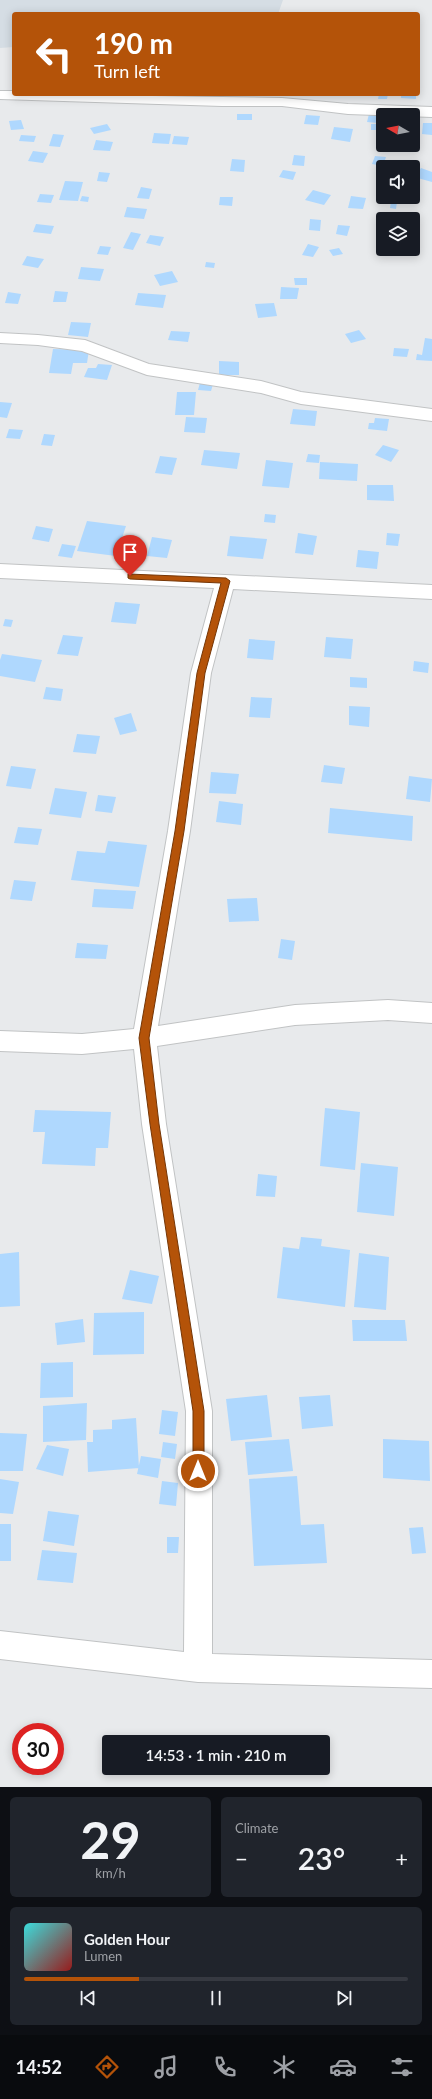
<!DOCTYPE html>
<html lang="en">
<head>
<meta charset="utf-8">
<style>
	body { margin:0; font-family:Lato,sans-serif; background:#20242c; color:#f1f3f6; height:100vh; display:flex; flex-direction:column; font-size:15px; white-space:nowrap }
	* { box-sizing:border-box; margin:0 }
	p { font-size:13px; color:#9ea1a6 }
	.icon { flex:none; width:22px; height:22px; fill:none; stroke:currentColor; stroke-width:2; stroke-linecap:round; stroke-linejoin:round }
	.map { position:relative; height:1787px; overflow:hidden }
	.details { display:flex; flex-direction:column; gap:10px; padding:10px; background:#0d0f14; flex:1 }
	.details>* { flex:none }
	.top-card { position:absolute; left:12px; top:12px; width:408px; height:84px; border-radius:4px; box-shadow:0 2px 10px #0003; background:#b45309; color:#fff; overflow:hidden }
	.needle { width:26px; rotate:279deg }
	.controls { position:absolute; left:376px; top:108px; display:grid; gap:8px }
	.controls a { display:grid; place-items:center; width:44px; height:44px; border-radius:4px; background:#171b24; box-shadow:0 2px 10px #0003; font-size:20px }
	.speed { position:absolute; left:12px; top:1723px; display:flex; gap:8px; font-size:20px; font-weight:700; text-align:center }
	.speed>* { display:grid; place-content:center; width:52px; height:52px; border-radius:50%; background:#171b24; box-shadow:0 2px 10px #0003; line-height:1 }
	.speed .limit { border:6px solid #d22; background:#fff; color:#111 }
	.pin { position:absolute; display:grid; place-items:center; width:34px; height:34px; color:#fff; margin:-41px -17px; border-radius:50% 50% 50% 0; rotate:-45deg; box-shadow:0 0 4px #0007 }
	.pin .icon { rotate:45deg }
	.me { position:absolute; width:44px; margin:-22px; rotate:0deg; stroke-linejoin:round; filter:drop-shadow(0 0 3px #0008) }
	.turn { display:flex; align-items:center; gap:14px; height:84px; padding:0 16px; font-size:18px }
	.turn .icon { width:52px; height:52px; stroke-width:2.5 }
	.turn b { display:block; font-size:28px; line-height:34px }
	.big { font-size:30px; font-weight:600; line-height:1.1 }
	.details .card { flex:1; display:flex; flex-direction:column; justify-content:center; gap:6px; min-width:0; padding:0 14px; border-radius:6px; background:#20242c }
	.details .dial { align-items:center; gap:0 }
	.dial b { font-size:52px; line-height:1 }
	.song { display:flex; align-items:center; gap:12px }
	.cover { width:48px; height:48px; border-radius:6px; background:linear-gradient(135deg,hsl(180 70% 55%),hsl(0 70% 35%)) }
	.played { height:4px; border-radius:2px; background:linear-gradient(90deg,#b45309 30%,#363941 30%) }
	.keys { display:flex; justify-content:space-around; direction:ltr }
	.heat { display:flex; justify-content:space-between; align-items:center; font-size:22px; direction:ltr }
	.details .tiles { flex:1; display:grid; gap:10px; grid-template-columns:1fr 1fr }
	.card:last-child { grid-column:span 2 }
	.trip { position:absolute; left:102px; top:1735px; width:228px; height:40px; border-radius:4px; background:#171b24; box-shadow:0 2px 10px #0003; font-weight:600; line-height:40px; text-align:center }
	.menu { display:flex; height:64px; justify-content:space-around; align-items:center; background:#090b0e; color:#9ea1a6 }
	.menu .icon { width:28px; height:28px }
	.menu .on { color:#b45309 }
	.menu b { font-size:18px; color:#f1f3f6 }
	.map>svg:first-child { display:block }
	.built { fill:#d5dde4 }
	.building { fill:#afd8fe }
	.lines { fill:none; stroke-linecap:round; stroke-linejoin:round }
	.minor-casing { stroke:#c1c3c4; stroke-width:2 }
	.minor { fill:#fff; fill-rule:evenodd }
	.route { fill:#b45309; stroke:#753606 }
</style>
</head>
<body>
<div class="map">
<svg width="432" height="1787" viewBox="0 0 432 1787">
	<rect width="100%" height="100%" fill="#e8eaec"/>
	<path class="built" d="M0,0H283L278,14H14V47L0,48Z"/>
	<path class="building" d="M379,94H388L387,99H378Z
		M401,94H416V99L401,98Z
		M237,114H252V120H237Z
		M369,114L380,115L378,123L367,122Z
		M306,115L320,116L318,125L304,124Z
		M21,120L24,129L11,130L9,121Z
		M423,123H432V135L422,134Z
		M107,124L111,130L94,134L90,128Z
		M371,124H382V130H371Z
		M334,127L353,129L350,142L331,139Z
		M154,133L171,134L169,144L152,143Z
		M53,134L64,135L60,147L49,146Z
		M21,135L36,136L34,142L19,141Z
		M174,136L189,137L187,145L172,144Z
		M96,140L113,142L110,151L93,150Z
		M33,151L48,153L43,163L28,161Z
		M294,155L305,156L304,166L292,165Z
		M375,156L386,157L383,166L372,164Z
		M232,159L245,160L244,172L230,171Z
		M421,168L432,172V182L414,177Z
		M283,170L296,172L293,180L279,177Z
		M99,172L110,173L107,182L97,181Z
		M65,181L83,182L78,201L59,200Z
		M141,187L152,189L149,199L137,198Z
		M313,190L331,195L324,205L305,200Z
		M40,194L54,195L51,203L37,202Z
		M82,196L89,197L88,202L80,201Z
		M351,196L366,198L363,209L348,208Z
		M220,197H233L232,206L219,205Z
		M391,202H397L396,209L390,208Z
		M127,207L147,209L144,219L124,217Z
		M310,219L321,220L320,231L309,230Z
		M36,224L54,226L51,234L33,232Z
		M338,225L350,226L347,236L336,234Z
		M131,232L141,234L133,250L123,248Z
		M150,235L164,237L160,246L146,243Z
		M308,244L319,247L313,257L302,255Z
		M100,246L111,247L108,255L97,254Z
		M339,248L343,254L333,256L329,250Z
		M27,256L44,259L38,268L22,265Z
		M206,262L215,263L214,268L205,267Z
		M81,267L104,269L100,281L78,279Z
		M172,271L178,282L160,286L154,275Z
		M294,278H307V285H295Z
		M281,287L299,288L297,299H280Z
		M55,291L68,292L66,302H53Z
		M8,292L21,294L18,304L5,303Z
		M138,293L166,295L163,308L135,305Z
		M274,303L277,316L258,318L255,304Z
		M71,322L91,323L88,337L68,335Z
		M359,330L366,339L351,343L345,334Z
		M171,331L190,332L188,342L168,340Z
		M425,338L432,339V361L416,360L417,354L422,355Z
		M394,348L409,349L407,357L393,356Z
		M53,349L89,350L87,363H73L71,374L49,373Z
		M219,361L239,362V375H219Z
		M98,364L112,365L107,380L84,377L88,368H96Z
		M201,379L214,381L211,391L198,390Z
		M177,392H196L194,415H175Z
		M0,402L12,403L7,418L0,417Z
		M293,409L317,411L315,426L290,424Z
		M186,417L207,418L205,433L184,432Z
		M375,418L389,419L387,431L368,429L369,423H374Z
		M9,429L23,430L20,439L6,438Z
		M44,434L55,435L52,446L41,445Z
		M383,445L399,450L391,462L375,455Z
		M204,450L240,453L237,469L201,465Z
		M308,454L320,455L319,463L306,462Z
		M160,456L177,458L172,475L155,473Z
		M266,460L293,463L289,488L262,486Z
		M320,462L358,464L357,481L319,479Z
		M367,485H393L394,501L367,500Z
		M265,514L276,515L275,523L264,522Z
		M87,521L126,526L116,556L77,551Z
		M36,526L53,529L49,542L32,539Z
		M298,533L317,536L313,555L295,553Z
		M387,533L400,534L398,546L386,545Z
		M230,536L267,539L263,559L227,556Z
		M152,537L172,540L167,558L147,556Z
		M62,544L76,546L72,558L58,556Z
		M358,550L379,552L377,569L356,567Z
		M115,602L140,604L136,624L111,622Z
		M5,619L13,620L11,627L3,626Z
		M63,635L83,637L78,656L57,654Z
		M326,637L353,639L351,659L324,657Z
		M249,639L275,641L273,660L247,658Z
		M2,654L42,660L35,682L0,676V660Z
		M414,661L429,663L428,673L413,671Z
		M350,677L367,678V688L350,687Z
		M46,687L63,689L61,701L43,699Z
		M251,697L272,698L270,718L249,717Z
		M349,706L370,707L369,727L349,725Z
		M131,713L137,731L120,735L114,718Z
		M77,734L100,736L96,754L73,752Z
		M324,765L345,768L342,784L321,782Z
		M11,766L36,769L31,789L6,786Z
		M211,772L239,774L236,794L209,793Z
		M409,776L432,779L430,802L406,799Z
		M55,788L87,792L81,818L49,814Z
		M98,795L116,797L112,813L95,811Z
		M219,801L243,804L241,825L216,822Z
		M330,808L413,816L412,841L328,833Z
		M18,827L42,829L38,845L14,843Z
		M108,841L147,845L139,887L71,880L77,851L105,853Z
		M14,880L36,882L32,901L10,899Z
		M94,889L136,891L133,909L92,907Z
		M257,898L259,921L229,922L227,899Z
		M281,939L295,941L292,960L278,958Z
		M77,943L108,945L106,959L75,958Z
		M325,1108L360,1112L355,1170L320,1166Z
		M35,1110L111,1112L108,1148H96L95,1166L42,1164L45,1132H33Z
		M361,1163L398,1167L394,1216L357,1212Z
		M258,1174L277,1176L275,1197L256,1196Z
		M301,1237L322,1239L321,1246L350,1250L345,1307L277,1298L283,1247L299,1249Z
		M19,1252L20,1306L0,1307V1254Z
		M359,1253L389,1257L386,1310L354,1307Z
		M130,1270L159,1276L152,1304L122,1299Z
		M144,1312V1354L93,1355L94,1313Z
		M83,1319L85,1342L57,1345L55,1323Z
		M352,1320H405L407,1341H353Z
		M73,1362V1397L40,1398L41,1363Z
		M267,1395L272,1437L231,1441L226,1399Z
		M330,1395L333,1426L302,1429L299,1397Z
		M87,1403L86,1440L43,1442V1406Z
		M162,1410L178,1412L175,1436L159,1434Z
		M136,1418L139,1468L88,1472L87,1442H93V1430L112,1429V1420Z
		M0,1433L27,1434L23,1471H0Z
		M289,1439L293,1471L248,1475L245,1442Z
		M383,1439L429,1441L430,1481L383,1478Z
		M163,1442L177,1444L175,1459L161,1457Z
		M47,1445L69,1449L63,1476L36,1469Z
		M141,1456L161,1459L158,1478L137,1474Z
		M297,1476L301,1525L324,1524L327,1563L254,1566L249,1479Z
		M0,1479L19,1482L13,1514L0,1513Z
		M162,1481L178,1483L176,1506L159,1504Z
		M48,1511L79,1515L74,1546L43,1541Z
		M0,1524H11V1561H0Z
		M423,1527L426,1553L412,1554L409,1528Z
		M167,1537H179L178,1553H167Z
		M42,1550L77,1553L73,1583L37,1580Z
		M20,1754L21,1766H52L51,1771L18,1767Z"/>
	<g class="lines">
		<defs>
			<path id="minor" d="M0,91H14V94L282,98L348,104L432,107V117L348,114L282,106H222L0,99Z
				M0,333L38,335L85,340L149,364L261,381L301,392L432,409V421L301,404L261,393L147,375L82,351L38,345L0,343Z
				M0,564L432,585V599L233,589L211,673L190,831L158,1026L295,1005L388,1000L432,1003V1023L388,1020L295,1025L157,1046L166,1124L212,1411V1654L432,1660V1688L198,1682L0,1659V1631L184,1652L186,1411L142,1124L134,1049L82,1054L0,1051V1031L82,1034L134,1029L168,831L191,673L214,588L0,578Z"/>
		</defs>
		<use href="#minor" class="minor-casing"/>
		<use href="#minor" class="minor"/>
	</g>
	<path class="route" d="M128,574L226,578L230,581L205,673L184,831L149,1038L159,1124L204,1411V1471L202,1475L198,1477L195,1475L193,1471V1411L150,1124L139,1038L175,831L197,673L221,583L130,579L128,578Z"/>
</svg>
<div class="controls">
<a><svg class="needle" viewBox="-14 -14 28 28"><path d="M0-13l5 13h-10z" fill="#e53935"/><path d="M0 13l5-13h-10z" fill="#9ea1a6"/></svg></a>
<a><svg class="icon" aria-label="sound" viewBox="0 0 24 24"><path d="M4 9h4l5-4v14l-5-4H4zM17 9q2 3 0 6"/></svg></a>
<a><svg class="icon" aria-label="layers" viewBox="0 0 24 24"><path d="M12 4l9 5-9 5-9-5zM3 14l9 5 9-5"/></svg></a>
</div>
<div class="speed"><div class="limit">30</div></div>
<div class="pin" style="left:130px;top:576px;background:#d93025"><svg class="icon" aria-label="arrive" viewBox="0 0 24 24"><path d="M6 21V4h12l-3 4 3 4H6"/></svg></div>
<svg class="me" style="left:198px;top:1471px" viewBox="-20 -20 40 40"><circle r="17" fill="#b45309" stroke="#fff" stroke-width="3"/><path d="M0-11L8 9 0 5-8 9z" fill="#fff"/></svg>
<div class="trip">14:53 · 1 min · 210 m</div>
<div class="top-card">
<div class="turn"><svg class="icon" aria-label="left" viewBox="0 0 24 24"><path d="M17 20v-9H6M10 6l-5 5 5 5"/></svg><div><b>190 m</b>Turn left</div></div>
</div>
</div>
<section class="details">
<div class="tiles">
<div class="card dial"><b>29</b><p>km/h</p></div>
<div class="card"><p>Climate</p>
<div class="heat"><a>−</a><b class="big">23°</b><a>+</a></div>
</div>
<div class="card">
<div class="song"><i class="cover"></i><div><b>Golden Hour</b><p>Lumen</p></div></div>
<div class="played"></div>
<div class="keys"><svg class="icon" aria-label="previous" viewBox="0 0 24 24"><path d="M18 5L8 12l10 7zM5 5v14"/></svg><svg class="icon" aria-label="pause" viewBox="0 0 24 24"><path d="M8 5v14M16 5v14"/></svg><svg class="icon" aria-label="next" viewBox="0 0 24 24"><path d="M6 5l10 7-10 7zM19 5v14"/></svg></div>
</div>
</div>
</section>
<nav class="menu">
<b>14:52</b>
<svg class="icon on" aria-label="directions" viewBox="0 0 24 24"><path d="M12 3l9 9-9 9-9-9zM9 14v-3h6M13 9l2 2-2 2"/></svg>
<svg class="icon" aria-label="music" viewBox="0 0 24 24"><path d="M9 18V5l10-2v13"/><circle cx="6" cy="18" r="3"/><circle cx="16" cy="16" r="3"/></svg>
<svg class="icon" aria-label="phone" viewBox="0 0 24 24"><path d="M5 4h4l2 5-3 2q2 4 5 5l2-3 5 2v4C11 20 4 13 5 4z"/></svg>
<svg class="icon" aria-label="climate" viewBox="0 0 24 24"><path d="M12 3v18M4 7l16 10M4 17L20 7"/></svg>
<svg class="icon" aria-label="car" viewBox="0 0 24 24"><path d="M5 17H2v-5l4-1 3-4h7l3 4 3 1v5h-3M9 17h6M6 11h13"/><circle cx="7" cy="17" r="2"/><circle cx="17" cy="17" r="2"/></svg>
<svg class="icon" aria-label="filters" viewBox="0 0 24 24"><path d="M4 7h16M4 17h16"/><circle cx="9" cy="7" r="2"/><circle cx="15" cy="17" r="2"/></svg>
</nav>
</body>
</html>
